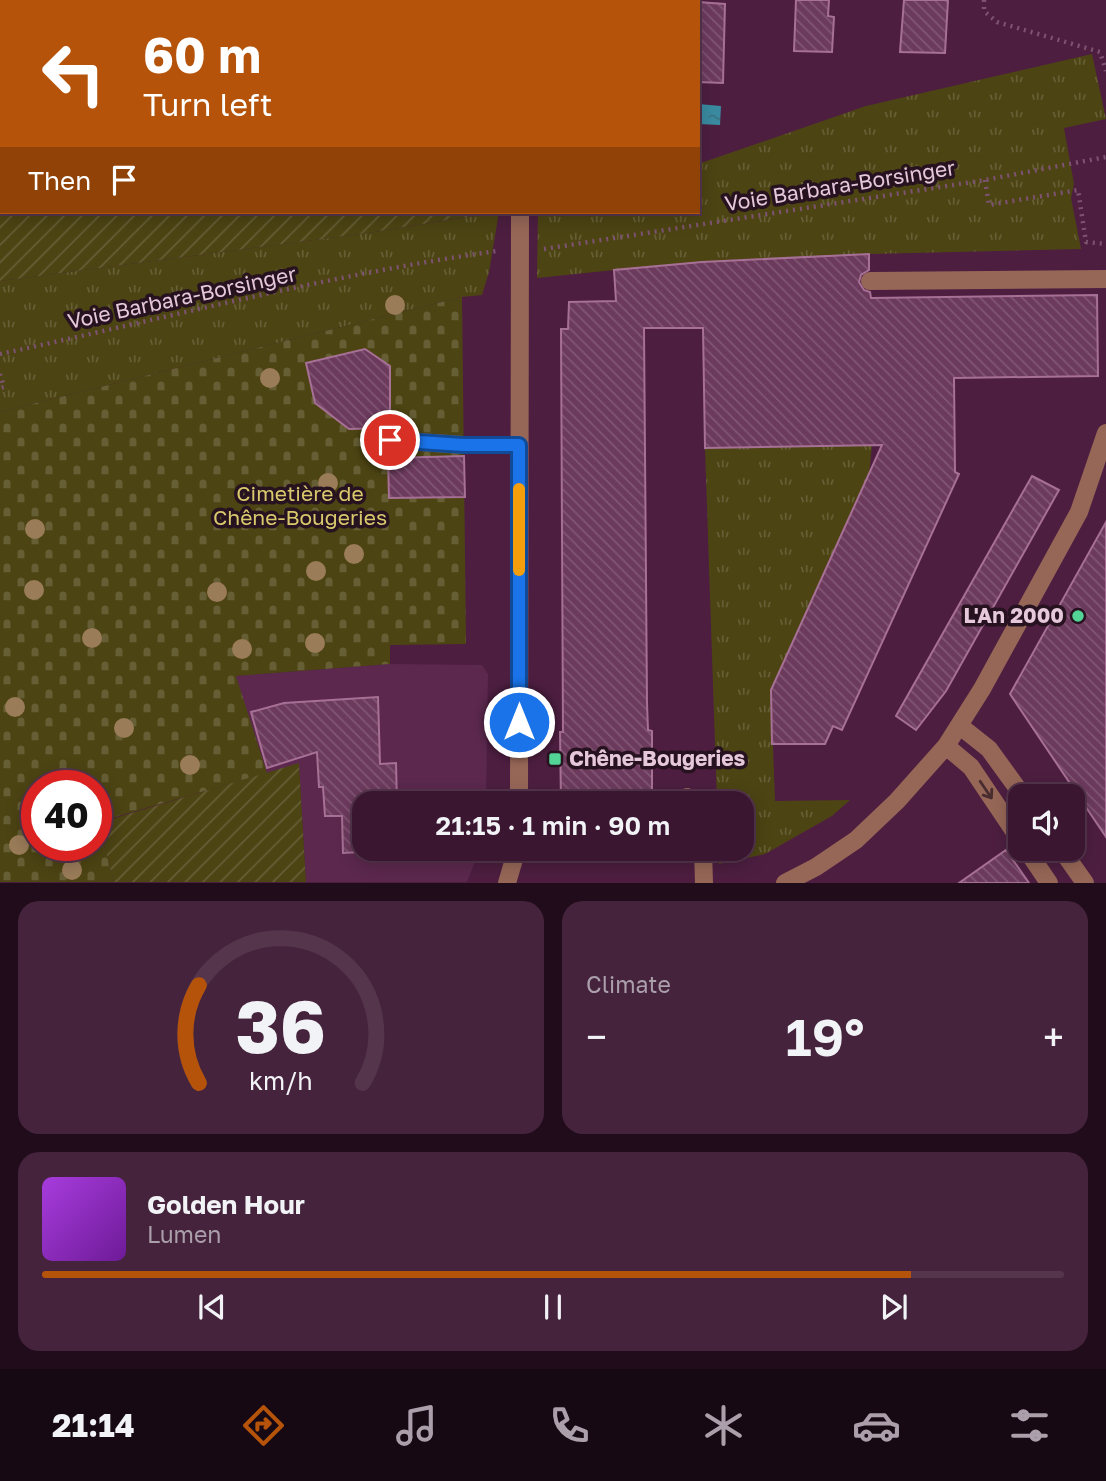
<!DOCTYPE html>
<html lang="en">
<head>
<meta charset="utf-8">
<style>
	body { margin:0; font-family:"Golos Text",sans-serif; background:#45233c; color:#f1f3f6; height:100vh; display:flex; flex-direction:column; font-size:26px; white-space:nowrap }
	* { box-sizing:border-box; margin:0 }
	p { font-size:23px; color:#ab9fab }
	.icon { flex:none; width:38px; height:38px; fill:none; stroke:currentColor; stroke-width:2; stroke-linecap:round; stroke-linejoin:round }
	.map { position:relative; height:883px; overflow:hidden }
	.side { display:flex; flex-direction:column; gap:18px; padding:18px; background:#200c1a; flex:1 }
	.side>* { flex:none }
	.hud { position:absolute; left:0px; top:0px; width:700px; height:214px; box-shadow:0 4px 18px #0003,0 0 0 2px #54354c; background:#b45309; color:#fff; overflow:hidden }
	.tools { position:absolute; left:1008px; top:784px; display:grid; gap:14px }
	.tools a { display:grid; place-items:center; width:77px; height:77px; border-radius:14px; background:#3a1630; box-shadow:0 4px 18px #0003,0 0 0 2px #54354c; font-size:35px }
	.speed { position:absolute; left:21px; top:770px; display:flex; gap:14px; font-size:35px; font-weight:700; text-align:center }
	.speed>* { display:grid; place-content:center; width:91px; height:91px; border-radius:50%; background:#3a1630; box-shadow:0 4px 18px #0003,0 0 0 2px #54354c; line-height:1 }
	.speed .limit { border:10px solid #d22; background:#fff; color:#111 }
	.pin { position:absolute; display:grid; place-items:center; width:60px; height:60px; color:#fff; margin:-30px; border:4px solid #fff; border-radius:50%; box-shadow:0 2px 7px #0007 }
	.me { position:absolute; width:77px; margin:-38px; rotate:0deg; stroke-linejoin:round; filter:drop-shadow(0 0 5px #0008) }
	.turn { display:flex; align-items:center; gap:24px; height:147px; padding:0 28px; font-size:32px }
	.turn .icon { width:91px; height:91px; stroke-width:2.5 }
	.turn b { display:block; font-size:49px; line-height:60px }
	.then { display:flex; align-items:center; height:66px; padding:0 28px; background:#0003; gap:14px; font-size:26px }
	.big { font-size:52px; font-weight:600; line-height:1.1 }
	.side .card { flex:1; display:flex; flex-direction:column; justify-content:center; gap:10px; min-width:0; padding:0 24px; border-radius:21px; background:#45233c }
	.side .dial { align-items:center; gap:0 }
	.dial svg { height:182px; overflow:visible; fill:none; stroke:#54354c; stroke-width:7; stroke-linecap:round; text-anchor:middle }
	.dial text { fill:#f1f3f6; stroke:none }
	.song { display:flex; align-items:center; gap:21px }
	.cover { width:84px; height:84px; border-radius:10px; background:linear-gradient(135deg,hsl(280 70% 55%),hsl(280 70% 35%)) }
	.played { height:7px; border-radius:4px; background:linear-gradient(90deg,#b45309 85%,#54354c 85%) }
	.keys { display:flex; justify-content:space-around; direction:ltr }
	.heat { display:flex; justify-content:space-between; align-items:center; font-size:38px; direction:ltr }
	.side .tiles { flex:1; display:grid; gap:18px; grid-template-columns:1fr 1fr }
	.card:last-child { grid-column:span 2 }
	.trip { position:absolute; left:352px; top:791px; width:402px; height:70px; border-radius:21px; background:#3a1630; box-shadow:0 4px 18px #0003,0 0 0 2px #54354c; font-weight:600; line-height:70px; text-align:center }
	.tab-bar { display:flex; height:112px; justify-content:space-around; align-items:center; background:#170913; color:#ab9fab }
	.tab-bar .icon { width:49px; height:49px }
	.tab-bar .selected { color:#b45309 }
	.tab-bar b { font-size:32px; color:#f1f3f6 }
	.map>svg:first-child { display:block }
	.built { fill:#5c284e }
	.grass { fill:url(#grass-tufts) }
	.cemetery { fill:url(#cemetery-stones); fill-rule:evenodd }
	.garden { fill:url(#garden-furrows) }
	.water { fill:url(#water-ripples) }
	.building { fill:url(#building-back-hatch); stroke:#a77095; stroke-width:2 }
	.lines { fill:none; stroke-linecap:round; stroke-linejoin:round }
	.path { stroke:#7d5371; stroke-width:4.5; stroke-dasharray:2 5; stroke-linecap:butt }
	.minor { stroke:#966757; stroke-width:18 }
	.tree { fill:#9a7c59 }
	.oneway { stroke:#482c30 }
	.route-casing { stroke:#114b97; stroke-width:18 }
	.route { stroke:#1a73e8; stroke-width:12 }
	.slow { stroke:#f59e0b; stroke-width:12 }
	.poi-dot { fill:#53d396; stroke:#271220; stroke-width:2.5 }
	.labels { text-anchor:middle; stroke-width:7; stroke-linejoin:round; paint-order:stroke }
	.street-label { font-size:21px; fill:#e6c8db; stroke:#271220 }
	.park-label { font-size:21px; fill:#d9c96d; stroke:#271220 }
	.poi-label { font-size:21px; font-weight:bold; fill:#e6c8db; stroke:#271220; text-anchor:end }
</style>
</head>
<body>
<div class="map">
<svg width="1106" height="883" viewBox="0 0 1106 883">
	<defs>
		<pattern id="grass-tufts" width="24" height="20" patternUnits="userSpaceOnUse" patternTransform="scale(1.75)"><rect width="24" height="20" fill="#4c4413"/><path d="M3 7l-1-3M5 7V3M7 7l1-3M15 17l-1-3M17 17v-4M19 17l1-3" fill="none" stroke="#665e35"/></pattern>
		<pattern id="cemetery-stones" width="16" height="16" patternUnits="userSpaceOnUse" patternTransform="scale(1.75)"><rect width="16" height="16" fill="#4c4413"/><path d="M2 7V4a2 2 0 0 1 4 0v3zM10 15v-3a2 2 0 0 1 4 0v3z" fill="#665e35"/></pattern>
		<pattern id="garden-furrows" width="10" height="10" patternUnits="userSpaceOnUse" patternTransform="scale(1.75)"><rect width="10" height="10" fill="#4c4413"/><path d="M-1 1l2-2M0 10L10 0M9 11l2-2" fill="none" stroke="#665e35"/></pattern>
		<pattern id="water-ripples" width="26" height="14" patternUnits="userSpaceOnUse" patternTransform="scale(1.75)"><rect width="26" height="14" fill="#3a8ba1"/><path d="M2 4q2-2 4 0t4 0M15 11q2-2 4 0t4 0" fill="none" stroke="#3d7384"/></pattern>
		<pattern id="building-back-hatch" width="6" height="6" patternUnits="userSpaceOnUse" patternTransform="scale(1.75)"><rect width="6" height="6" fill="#6c3a5d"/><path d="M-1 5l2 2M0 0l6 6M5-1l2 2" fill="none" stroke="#815574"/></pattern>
	</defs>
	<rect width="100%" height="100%" fill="#4d1e40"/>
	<path class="built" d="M390,664L482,665L488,674L486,803H364V849H479L476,859L467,882H306L299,764L267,773L235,676Z"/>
	<path class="grass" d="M1092,54L1106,119L1064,128L1074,184L1071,198L1081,249L869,254L614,270L537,278L538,212H698V164L866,106Z
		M499,212L489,272L482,295L462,297L0,412V281L368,233Z
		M872,445L869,475L771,690L775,801L850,800L832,816L765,854L719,864L718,849H742V803H717L705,448Z"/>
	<path class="cemetery" d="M462,297L466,644L390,645V664L236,676L267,773L98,822L114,882H0V412ZM37,786H96V845H37Z"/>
	<path class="garden" d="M0,11L2,212H497L368,233L0,281Z
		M299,763L306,882H114L98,823Z"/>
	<path class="water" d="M698,104L721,106L720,125L698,124Z"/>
	<path class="building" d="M796,0H829L828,16L834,17L832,52L794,51Z
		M904,0H948L945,53L900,52Z
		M698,2L725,4L723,83L698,82Z
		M869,254V270L861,275L859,282L864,290L870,292L871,298L1097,295L1098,376L954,378L955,472L959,474L842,730L833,726L825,744H772L771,690L882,445L705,448L703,328H644L647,703L648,730L652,731V803H561L560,732H563L561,329H568L569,302L616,301L614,270L702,262Z
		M365,349L390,366V428L349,429L315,403L306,363Z
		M464,456L465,497L389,498L388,458Z
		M1032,476L1059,490L946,691L916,730L896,716Z
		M1106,522V837L1010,694Z
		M378,697L380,764L396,763L397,803H364V849L400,850L343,853L342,816H325L323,787H319L317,752L267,768L251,712L284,703Z
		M1006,850L1029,883H959Z"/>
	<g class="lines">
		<path class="path" d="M984,0V11L997,22L1100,52L1106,71
			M985,180L989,205L1078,190L1086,242L1106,244
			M544,249L985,180L1106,157
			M0,354C163,319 332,274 497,251
			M0,374L4,387L0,388"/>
		<path class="minor" d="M156,0L220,2
			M523,2V0
			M572,2L579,0
			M870,281L1106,279
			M390,440L463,445H519
			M960,726L989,749L1023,796
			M946,746L971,767L1020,840
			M687,797L697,803
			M519,803L520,212
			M703,849L704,883
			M1026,849L1049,883
			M1061,849L1085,883
			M507,883L517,849
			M785,883L816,867L856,840L897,801L946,746L982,689L1079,512L1106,433"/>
	</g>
	<g class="tree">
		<circle cx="395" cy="305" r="10"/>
		<circle cx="270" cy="378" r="10"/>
		<circle cx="328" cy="483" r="10"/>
		<circle cx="35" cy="529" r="10"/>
		<circle cx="354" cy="554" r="10"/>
		<circle cx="316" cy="571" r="10"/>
		<circle cx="34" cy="590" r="10"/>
		<circle cx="217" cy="592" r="10"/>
		<circle cx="92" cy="638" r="10"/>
		<circle cx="315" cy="643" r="10"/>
		<circle cx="242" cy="649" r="10"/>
		<circle cx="15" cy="707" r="10"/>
		<circle cx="124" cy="728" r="10"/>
		<circle cx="190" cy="765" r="10"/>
		<circle cx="19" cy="845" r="10"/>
		<circle cx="72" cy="870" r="10"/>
	</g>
	<defs><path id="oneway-shaft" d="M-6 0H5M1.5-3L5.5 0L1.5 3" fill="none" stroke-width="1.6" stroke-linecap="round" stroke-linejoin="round" transform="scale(1.75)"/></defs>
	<use class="oneway" href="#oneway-shaft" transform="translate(986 790) rotate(56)"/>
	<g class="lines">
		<defs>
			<path id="route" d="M390,440L463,445H519V722"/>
		</defs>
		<use href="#route" class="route-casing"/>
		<use href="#route" class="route"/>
		<path class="slow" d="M519,489V570"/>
	</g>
	<g class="poi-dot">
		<circle cx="1078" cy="616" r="7"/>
		<rect x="548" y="752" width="14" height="14" rx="3.5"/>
	</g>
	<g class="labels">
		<g class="street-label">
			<text transform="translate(840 186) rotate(-9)" y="7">Voie Barbara-Borsinger</text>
			<text transform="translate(182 298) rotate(-12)" y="7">Voie Barbara-Borsinger</text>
		</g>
		<g class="park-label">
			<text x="300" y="501">Cimetière de<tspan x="300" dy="24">Chêne-Bougeries</tspan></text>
		</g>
		<g class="poi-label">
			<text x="1064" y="623">L'An 2000</text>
			<text x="569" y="766" text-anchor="start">Chêne-Bougeries</text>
		</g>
	</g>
</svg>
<div class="tools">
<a><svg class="icon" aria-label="sound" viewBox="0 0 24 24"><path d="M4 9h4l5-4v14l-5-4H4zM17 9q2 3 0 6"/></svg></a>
</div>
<div class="speed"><div class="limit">40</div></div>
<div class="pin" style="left:390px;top:440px;background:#d93025"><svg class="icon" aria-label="arrive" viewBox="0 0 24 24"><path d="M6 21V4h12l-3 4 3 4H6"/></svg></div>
<svg class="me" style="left:519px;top:722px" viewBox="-20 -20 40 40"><circle r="17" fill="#1a73e8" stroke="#fff" stroke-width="3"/><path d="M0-11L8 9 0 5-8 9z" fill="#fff"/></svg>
<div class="trip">21:15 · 1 min · 90 m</div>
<div class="hud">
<div class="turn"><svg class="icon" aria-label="left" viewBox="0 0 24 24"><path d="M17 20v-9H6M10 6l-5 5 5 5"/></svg><div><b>60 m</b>Turn left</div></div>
<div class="then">Then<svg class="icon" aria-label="arrive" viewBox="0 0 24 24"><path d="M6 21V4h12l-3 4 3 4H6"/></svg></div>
</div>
</div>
<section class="side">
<div class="tiles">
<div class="card dial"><svg viewBox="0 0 100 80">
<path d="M14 69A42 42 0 1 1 86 69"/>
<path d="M14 69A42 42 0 0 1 14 26" stroke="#b45309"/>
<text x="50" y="56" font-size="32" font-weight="700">36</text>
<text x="50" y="72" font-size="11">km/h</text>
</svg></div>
<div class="card"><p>Climate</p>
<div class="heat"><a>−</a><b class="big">19°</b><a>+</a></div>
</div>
<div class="card">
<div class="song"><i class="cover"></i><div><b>Golden Hour</b><p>Lumen</p></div></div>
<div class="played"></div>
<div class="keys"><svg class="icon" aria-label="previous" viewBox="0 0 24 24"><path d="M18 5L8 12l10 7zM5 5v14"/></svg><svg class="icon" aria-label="pause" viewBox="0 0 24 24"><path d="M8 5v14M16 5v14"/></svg><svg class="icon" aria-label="next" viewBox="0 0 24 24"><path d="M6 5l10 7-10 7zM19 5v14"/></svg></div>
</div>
</div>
</section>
<nav class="tab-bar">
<b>21:14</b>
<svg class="icon selected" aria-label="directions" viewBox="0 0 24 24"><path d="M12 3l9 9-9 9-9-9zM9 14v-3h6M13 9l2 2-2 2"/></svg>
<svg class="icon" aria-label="music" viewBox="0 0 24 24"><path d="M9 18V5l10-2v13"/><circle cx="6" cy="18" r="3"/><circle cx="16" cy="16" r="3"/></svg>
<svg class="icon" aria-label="phone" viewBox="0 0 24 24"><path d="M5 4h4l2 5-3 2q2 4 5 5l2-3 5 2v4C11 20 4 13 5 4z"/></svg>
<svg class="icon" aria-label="climate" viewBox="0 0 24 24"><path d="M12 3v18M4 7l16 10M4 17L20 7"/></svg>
<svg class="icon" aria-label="car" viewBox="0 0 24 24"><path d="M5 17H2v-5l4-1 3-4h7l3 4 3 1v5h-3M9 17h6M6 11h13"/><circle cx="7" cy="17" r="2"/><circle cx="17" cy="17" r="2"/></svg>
<svg class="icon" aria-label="filters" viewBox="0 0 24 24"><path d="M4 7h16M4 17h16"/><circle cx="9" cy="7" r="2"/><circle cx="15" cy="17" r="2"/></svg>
</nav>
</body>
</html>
